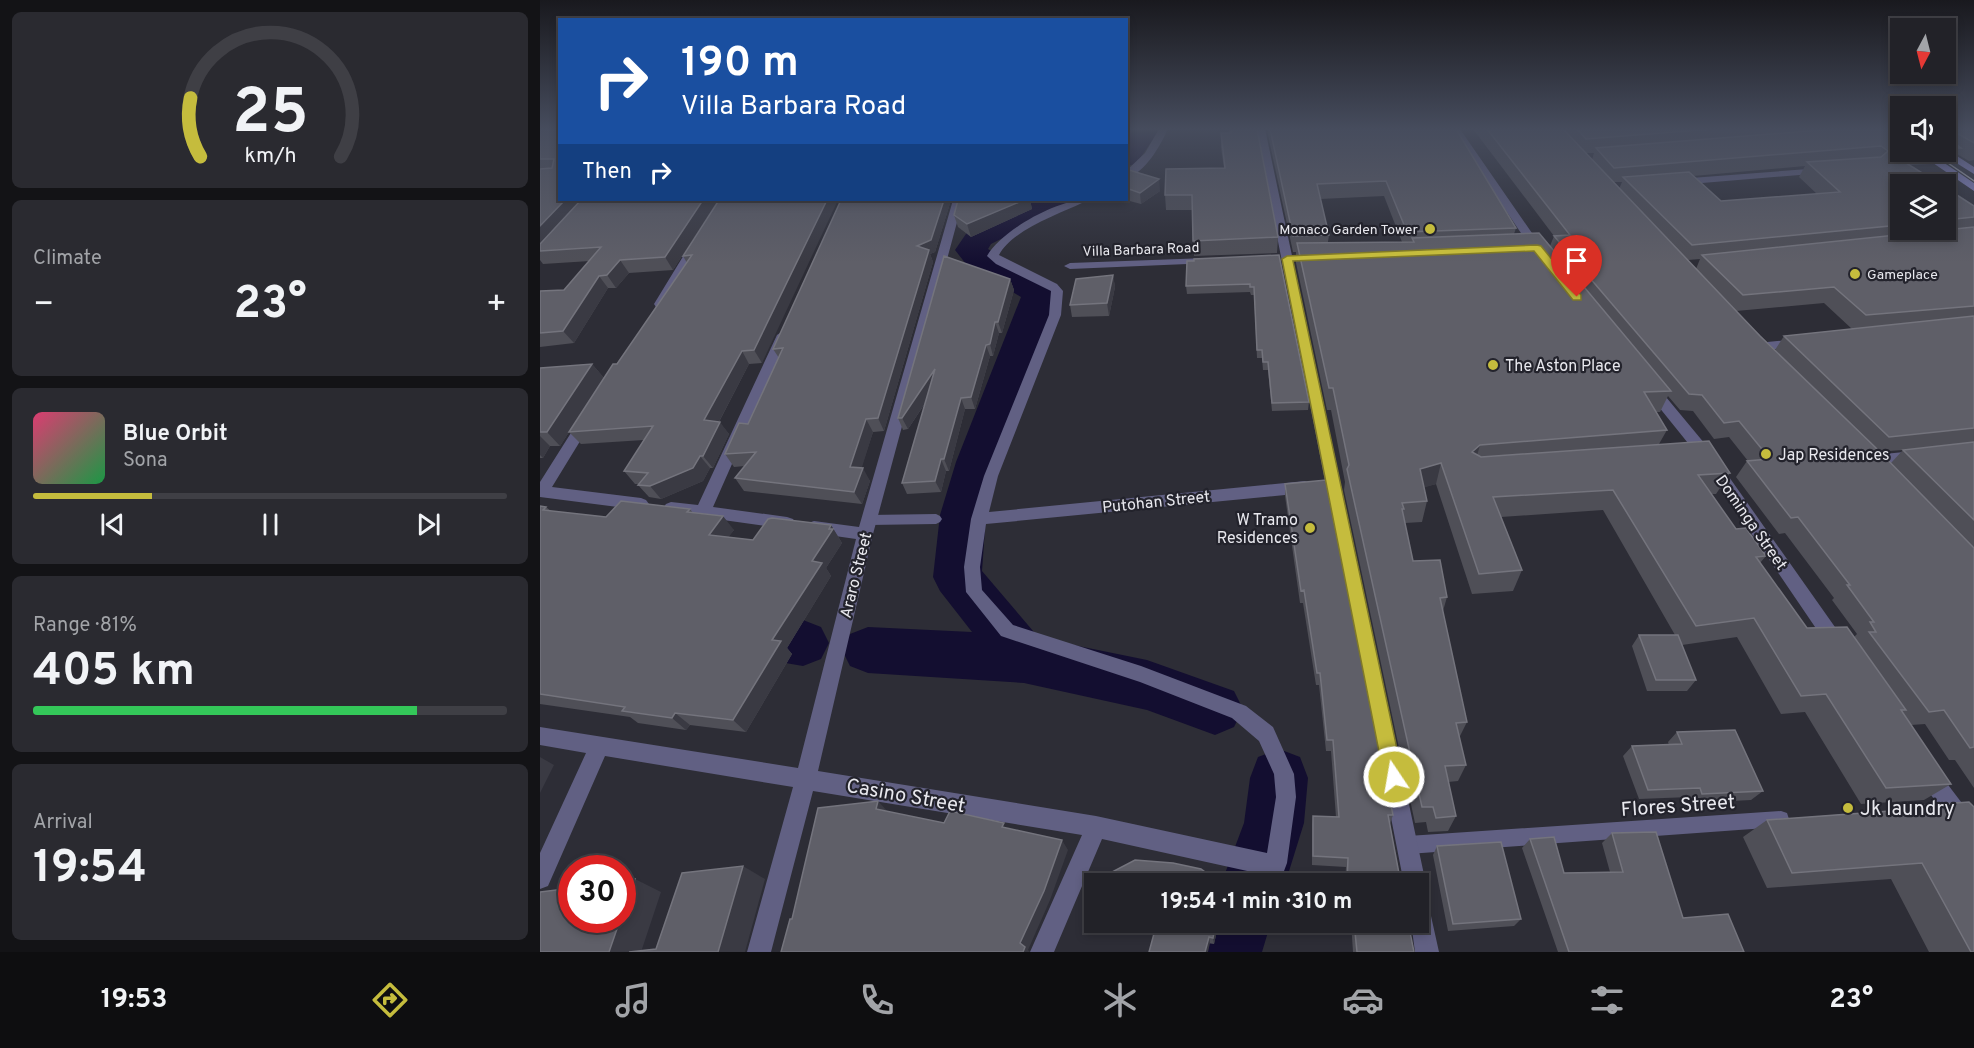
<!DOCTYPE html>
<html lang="en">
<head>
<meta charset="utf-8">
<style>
	body { margin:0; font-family:Overpass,sans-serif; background:#2a2a30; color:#f1f3f6; height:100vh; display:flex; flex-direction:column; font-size:22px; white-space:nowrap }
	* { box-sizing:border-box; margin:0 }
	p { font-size:20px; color:#a2a4a8 }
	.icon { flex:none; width:33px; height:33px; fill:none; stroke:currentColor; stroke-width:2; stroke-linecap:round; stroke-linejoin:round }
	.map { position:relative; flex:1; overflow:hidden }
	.sheet { display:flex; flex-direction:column; gap:12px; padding:12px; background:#131316; width:540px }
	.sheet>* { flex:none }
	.top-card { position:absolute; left:18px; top:18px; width:570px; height:183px; border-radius:0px; box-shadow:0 3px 9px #0003,0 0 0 2px #3f3f45; background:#1a4fa0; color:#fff; overflow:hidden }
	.needle { width:39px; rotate:187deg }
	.controls { position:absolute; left:1350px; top:18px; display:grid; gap:12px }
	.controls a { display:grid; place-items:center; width:66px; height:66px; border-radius:0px; background:#222228; box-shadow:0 3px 9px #0003,0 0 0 2px #3f3f45; font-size:30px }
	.speed { position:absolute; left:18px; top:855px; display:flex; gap:12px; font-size:30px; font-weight:700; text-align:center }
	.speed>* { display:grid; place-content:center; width:78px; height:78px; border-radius:50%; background:#222228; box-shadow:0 3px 9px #0003,0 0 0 2px #3f3f45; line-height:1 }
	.speed .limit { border:9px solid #d22; background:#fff; color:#111 }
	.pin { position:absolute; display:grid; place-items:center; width:51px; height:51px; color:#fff; margin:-62px -26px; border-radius:50% 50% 50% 0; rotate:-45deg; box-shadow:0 0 6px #0007 }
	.pin .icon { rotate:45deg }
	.me { position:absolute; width:66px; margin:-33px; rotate:348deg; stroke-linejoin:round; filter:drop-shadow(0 0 4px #0008) }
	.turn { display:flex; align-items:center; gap:21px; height:126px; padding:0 24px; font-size:27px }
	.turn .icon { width:78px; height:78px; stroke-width:2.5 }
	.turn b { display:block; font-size:42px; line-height:51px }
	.then { display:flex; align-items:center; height:57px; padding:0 24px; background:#0003; gap:12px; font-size:22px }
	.big { font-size:45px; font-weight:700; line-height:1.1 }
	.sheet .widget { flex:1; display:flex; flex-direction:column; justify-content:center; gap:9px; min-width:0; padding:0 21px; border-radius:9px; background:#2a2a30 }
	.sheet .dial { align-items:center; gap:0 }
	.dial svg { height:156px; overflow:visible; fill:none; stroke:#3f3f45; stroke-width:7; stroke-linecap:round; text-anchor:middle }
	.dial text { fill:#f1f3f6; stroke:none }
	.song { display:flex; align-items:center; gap:18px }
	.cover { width:72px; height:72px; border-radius:9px; background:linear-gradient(135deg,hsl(340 70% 55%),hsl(140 70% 35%)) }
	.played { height:6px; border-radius:3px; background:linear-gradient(90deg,#c5bc3d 25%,#3f3f45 25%) }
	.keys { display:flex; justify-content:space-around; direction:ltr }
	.heat { display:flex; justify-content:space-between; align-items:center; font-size:33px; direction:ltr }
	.charge { height:9px; border-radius:4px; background:linear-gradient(90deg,#34c759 81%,#3f3f45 0) }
	.trip { position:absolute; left:544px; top:873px; width:345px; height:60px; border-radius:0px; background:#222228; box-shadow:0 3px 9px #0003,0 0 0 2px #3f3f45; font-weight:700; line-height:60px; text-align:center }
	.menu { display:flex; height:96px; justify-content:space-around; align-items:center; background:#0e0e10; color:#a2a4a8 }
	.menu .icon { width:42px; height:42px }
	.menu .active { color:#c5bc3d }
	.menu b { font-size:27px; color:#f1f3f6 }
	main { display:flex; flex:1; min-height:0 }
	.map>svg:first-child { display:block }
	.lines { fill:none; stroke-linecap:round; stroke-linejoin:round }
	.river { fill:#130e30; fill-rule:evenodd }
	.service { fill:#616083; fill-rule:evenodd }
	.minor { fill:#616083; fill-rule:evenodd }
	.primary { fill:#9390d8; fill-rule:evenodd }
	.tram { stroke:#b8b8bf; stroke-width:1.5 }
	.wall { fill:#4f4f57; fill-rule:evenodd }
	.shaded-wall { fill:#3a3a43 }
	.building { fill:#5f5f68; stroke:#74747d; stroke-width:1.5 }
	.route { fill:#c5bc3d; stroke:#807a28; stroke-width:1.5 }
	.poi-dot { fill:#c5bc3d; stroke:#23232c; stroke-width:2 }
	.labels { text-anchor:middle; stroke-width:4.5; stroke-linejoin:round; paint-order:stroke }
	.far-poi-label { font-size:14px; fill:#e8e8ee; stroke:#23232c; text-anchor:end }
	.far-street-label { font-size:14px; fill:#e8e8ee; stroke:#23232c }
	.poi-label { font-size:16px; fill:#e8e8ee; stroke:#23232c; text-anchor:start }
	.street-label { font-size:16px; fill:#e8e8ee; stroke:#23232c }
	.near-street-label { font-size:20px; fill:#e8e8ee; stroke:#23232c }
	.near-poi-label { font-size:20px; fill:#e8e8ee; stroke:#23232c; text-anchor:start }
</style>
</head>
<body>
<main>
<section class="sheet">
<div class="widget dial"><svg viewBox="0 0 100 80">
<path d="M14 69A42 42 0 1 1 86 69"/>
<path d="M14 69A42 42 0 0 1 9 39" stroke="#c5bc3d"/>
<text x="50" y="56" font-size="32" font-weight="700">25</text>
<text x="50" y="72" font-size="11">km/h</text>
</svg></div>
<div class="widget"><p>Climate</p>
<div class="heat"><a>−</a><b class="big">23°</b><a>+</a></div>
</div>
<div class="widget">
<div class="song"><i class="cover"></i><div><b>Blue Orbit</b><p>Sona</p></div></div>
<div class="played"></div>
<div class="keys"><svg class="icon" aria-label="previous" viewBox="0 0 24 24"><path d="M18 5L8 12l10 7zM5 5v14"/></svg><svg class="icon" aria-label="pause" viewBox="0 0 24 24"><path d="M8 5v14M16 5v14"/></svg><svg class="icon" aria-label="next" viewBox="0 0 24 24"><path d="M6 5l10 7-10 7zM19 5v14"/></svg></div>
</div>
<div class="widget"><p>Range · 81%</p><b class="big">405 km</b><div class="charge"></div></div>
<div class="widget"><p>Arrival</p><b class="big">19:54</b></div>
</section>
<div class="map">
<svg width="1434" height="952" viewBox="0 0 1434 952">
	<rect width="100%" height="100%" fill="#2d2d36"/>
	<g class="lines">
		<path class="river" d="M593,129H620L596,164L586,166V138Z
			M493,200H530L526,206L451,244L448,249L512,287L517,294L458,462L446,515L442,571L499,638L607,660L694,691L703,709L694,727L675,735L607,710L484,683L328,673L310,666L302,650L310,634L328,627L432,632L400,591L393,577L400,515L416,462L481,297L426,264L415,250L428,231Z
			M192,610L263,620L281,627L289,643L281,659L263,666L192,654L174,648L166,632L174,616Z
			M739,749L760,757L768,778L764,823L745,884H681L704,823L710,778L718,757Z
			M665,922H731L722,952H654Z"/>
		<path class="service" d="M396,514L400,516L402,519L400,522L396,524L329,525L325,523L323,520L325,517L329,515Z
			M1241,811L1247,813L1249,819L1247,825L1241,827L868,854L862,851L859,845L862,839L868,836Z"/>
		<path class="minor" d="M619,129H628C619,148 606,171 586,179V171L605,153Z
			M716,129H725L886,884L883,892L879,893V884H864Z
			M911,129H920L1003,249L1001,251H993Z
			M1281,168L1284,169V173L1138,185L1133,182L1138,179Z
			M413,200H423L333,534L278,771L556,816L727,853L736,797L734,774L719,741L692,718L600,682L461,636L426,592L424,567L431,519L444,476L509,315L511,291L456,264L447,256C461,231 516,200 545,200L544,202C519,214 472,230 459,255L517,284L523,291L521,315L458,476L449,512L765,481L770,483L773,487L770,491L765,493L446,524L440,567L442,590L473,625L601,666L706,706L733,727L754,774L756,797L747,863L744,871L730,876L562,839L514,952H490L542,835L273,791L231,952H207L253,787L65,756L8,886L0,889V853L46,753L0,745V727L258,768L316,539L274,533L268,531L266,527L268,523L274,521L319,527Z
			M156,242L162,245L126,304L120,308L116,307L114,304L150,245Z
			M667,258L673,261L671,263L530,269L524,266L530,263Z
			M243,331L249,335L173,507L247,517L253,519L255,523L253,527L247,529L126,512L123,508L126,504L131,502L158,505L237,335Z
			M1259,339L1263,340L1265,343L1263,346L1217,351L1211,347L1217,343Z
			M1111,383L1116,385L1170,450L1302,637L1305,643L1302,649L1296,651L1290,649L1160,458L1106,391L1104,388L1106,385Z
			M46,415L53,420L12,487L101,498L106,500L109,504L106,508L101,510L0,497V482L41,417Z
			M1374,451L1381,456L1379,460L1334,465L1327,460L1334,455Z
			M1389,766L1396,769L1434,819V847L1427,843L1382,783L1379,776L1382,769Z
			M879,895L887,898L899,952H875L871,922H879Z"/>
		<path class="primary" d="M1406,149L1434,167V174L1402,154L1401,152H1406Z
			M1377,152H1388L1434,183V191Z"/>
		<path class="tram" d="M1392,152L1434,181"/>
	</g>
	<path class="wall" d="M0,129H20V200H178L133,270L89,273L76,288H68L34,343L0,347V291L24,290L50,261L3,264L0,260Z
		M689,129H717L738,237L737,253L654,256L652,210H626L625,195L684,168L681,148V133H689Z
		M728,129H916L976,228L974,234L1010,246L1014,236L933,129H1360V152H1406V129H1434V160L1429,161L1417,154L1411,162H1408L1397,155L1391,164L1370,165L1360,184V230H1406V188L1434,206V788L1415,760H1409L1385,724L1371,725L1411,784L1384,800L1321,804L1265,712L1241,714L1197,637L1142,645L1156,680L1147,691H1107L1092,646L1099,635H1135L1063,510L961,517L982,570L973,591L932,594L896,484L884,487L887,501L882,522L865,523L873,561L907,597L903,611L927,722L919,738L926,765L918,781L908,782L916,816L908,831L888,832L886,822L875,823L804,490L805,482L791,410H787L756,263V252H753L728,135ZM1046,153H1054L1052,160ZM1265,166L1259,177L1277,194L1181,201L1153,176ZM1073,182H1082L1079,189ZM844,196L862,242H788L789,235L780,199ZM1160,259L1156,269L1148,260ZM1284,303L1312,329L1244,336L1235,350L1196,311ZM1128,396L1140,410L1153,411L1174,439L1189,437L1208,461H1207L1196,477L1239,534L1245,533L1294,598L1292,600L1317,634L1314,637L1267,628L1220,563L1226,556L1196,529L1171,494H1176L1190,473L1119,444L1127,430L1116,412H1120ZM1363,450L1351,463L1340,452L1349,451Z
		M586,172L620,191L601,204L586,200Z
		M179,200L222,363L209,364L179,422L189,434L173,468H170L163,481L121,499L109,497L98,485V484H95L84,471L104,440L41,444L29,432L147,263L143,256Z
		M301,200H411L395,252L390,254L393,262L344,431L333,432L321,468L330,481L322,504L204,491L195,478L205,466L194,467L185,454L208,424L239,358L233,349Z
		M418,200H490L492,209L431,237L418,227L414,215Z
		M739,255L769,402L768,410L732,411L728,370H723L722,358H717L714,295H711L710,292L647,294L646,286Z
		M573,275L575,287L569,316L532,317L530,305Z
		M470,279L474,290L462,333H459L453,356H450L435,409H425L409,471H406L401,492L367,494L362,483L386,402L368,429L363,430L358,418Z
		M52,364L64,378L20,446H10L3,458H0V368Z
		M745,484L853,815L850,824L861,884H805L806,867L772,865V825L773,816L796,817L791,751H786L779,685H776L763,603H760L745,496Z
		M0,506L6,507L11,511L66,517L150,509L153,513L194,530L188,537L213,540L291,525L302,543L286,568L291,576L247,648L252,654L206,732L150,725L146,730L98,723L90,717L0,704Z
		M1137,732L1223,791L1211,800L1152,803L1150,797L1099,799L1083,756L1092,746L1129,745L1128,742Z
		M1362,807L1434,952H1389L1351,879L1227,888L1203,837L1227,820L1356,810Z
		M1072,833L1143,918L1204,952H1018L982,848L990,839L1024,873L1070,872L1062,843Z
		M897,846L981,919L974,926L908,931L893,855Z
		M579,922H679L674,944L614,935Z
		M811,922H868L874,952H813Z"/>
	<path class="shaded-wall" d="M619,179L620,191L601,204L600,193Z
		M25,200H44L0,249V226Z
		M163,200H178L133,270L125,257Z
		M287,200H298L222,363L214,350Z
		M404,200H411L395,252L390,254L393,262L344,431L338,418L377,246Z
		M484,200H490L492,209L431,237L427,224Z
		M80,260L89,273L76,288L67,275Z
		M573,275L575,287L569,316L567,303Z
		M59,276L68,288L34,343L23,331Z
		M470,279L474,290L462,333L458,322Z
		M455,322L459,333L453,356L450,344Z
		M446,345L450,356L435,409L431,397Z
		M202,351L209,364L173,433L164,420Z
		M52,364L64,378L20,446L7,432Z
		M395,369L400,380L368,429L362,418Z
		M421,398L425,409L409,471L404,459Z
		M326,419L333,432L318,480L310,467Z
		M180,422L189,434L173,468L163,456Z
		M0,436L10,446L3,458L0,455Z
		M940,445L934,466L932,452Z
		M160,456L170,468L163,481L121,499L110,486Z
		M401,459L406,471L401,492L395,481Z
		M901,463L896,484L876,490L880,469Z
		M323,468L330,481L322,504L314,492Z
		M183,516L194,530L180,548L169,535Z
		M291,525L302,543L286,568L291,576L247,648L252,654L206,732L193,720L272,561Z
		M135,713L150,725L146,730L132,718Z
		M0,757L14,765L0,793Z
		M338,801L348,812L336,809Z
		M522,840L528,850L510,900L488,950L490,952H483L480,943Z
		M203,866L225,879L205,952H178Z
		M95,879L121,892L101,952H69L80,920H82V914Z
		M676,922H679L674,944L673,938Z
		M669,937L670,943L668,952H665Z"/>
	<path class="building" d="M0,129H20V200H25L0,226V169L12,168L14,159H0Z
		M691,129H717L738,237L653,241L652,195H625L626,169L685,168L681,133H691Z
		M730,129H916L976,228L867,232L846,181L777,184L789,235L753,236Z
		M947,129H1023L1220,336L1335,447L1434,548V747L1430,748L1404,710L1389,712L1329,632H1336L1330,622H1334L1307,585H1310L1258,517L1251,518L1207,461L1230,459L1199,421L1184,423L1162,395L1149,394L1014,236L1030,235Z
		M1037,129H1173L1046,139Z
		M1295,129H1360V152H1369L1350,153L1400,184H1360V225L1152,245L1083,177L1149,172L1181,201L1300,192L1267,162L1341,157L1348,151L1341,146L1074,168L1056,148Z
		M1406,129H1434V143L1415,132L1409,139L1421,148H1417L1406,140Z
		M589,170L619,179L600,193L586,188V172Z
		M1406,188L1434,206V217L1406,220Z
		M41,200H163L125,257L80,260L67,275L59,276L23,331L0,333V291L24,290L61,247L0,251V244Z
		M179,200H287L214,350L202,351L164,420L180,422L163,456H160L153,468L110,486L98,485L108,473L84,471L113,426L29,432L73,364H77L152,255L143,256Z
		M301,200H404L391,240L377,246L389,250L338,418L326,419L310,467L323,468L314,492L195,478L216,452L185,454L199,423L208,424L243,348L233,349Z
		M418,200H484L427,224L414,215Z
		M1434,227V306L1326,315L1294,287L1203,295L1162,255Z
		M999,233L1131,391L1104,392L1127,430L940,445L932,452L941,457L1169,441L1190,473L1158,475L1196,529L1206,528L1226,556L1216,557L1267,628L1307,627L1366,710H1361L1411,784L1346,788L1286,694L1261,696L1214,618L1156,626L1073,490L953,497L982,570L939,574L901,463L880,469L887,501L862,503L864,509H862L873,561L900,560L907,597L900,598L927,722L916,723L926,765L905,766L916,816L896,818L893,807H882L807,469L809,465L793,388H789L757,243L874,242L872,238Z
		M739,255L769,402L732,403L728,362H723L722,350H717L714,287H710V284L646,286L647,261H654V259Z
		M404,256L470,279L458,322H455L450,344L446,345L431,397L421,398L404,459H401L395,481L362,483L395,369L362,418H358Z
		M573,275L567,303L530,305L536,279Z
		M1434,316V428L1349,437L1244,336Z
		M52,364L7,432H0V368Z
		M1434,442V520L1363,450Z
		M786,480L853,815H848L861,884H807L808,858L773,856V816L799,817L793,740H787L780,673H777L764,590L761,591L745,484Z
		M81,501L150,509L147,512L183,516L169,535L213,540L228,519L232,518L291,525L289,529H293L272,561L282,563L232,640L241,641L193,720L135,713L132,718L82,711L85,707L0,694V506L6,507L3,510L66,517Z
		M1099,635H1138L1156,680H1116Z
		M1195,730L1223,791L1162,794L1160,788L1108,790L1092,746L1142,744L1137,732Z
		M338,801L336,809L404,823L410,811L464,823L462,827L522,840L504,891L480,943L485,947L483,952H241L250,919H252L278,808Z
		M1429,802L1434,807V952H1431L1382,863L1252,873L1227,820L1364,810L1362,807Z
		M1116,832L1143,918L1188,914L1204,952H1029L990,839L1014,837L1024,873L1083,872L1072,833Z
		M961,842L981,919L913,924L897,846Z
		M595,860L633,863L661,869L681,884H568L572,872Z
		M203,866L178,952H89L116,949L142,873Z
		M95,879L82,914V881Z
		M32,888V920H80L69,952H0V892Z
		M595,922H676L673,938L669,937L665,952H609L615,930Z
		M814,922H868L874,952H817Z"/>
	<linearGradient id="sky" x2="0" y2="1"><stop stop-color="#19191e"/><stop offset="0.49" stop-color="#464c5d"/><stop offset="1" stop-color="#464c5d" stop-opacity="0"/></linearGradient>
	<rect width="1434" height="263" fill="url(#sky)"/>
	<path class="route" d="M997,245L1001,246L1041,295V300H1033L994,251L753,261L863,777L860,784L854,786L847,784L844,777L742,259L747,256Z"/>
	<g class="poi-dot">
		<circle cx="890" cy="229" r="6"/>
		<circle cx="1315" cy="274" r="6"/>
		<circle cx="953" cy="365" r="6"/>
		<circle cx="1226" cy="454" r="6"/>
		<circle cx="770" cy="528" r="6"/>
		<circle cx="1308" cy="808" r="6"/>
	</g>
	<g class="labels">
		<g class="far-poi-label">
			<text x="878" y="234">Monaco Garden Tower</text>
			<text x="1327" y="279" text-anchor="start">Gameplace</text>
		</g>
		<g class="far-street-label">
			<text transform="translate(601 249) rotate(-2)" y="5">Villa Barbara Road</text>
		</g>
		<g class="poi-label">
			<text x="965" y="371">The Aston Place</text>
			<text x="1238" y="460">Jap Residences</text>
			<text x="758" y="525" text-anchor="end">W Tramo<tspan x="758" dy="18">Residences</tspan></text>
		</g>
		<g class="street-label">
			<text transform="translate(616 501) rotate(-6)" y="6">Putohan Street</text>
			<text transform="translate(1212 522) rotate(55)" y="6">Dominga Street</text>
			<text transform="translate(315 575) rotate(-76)" y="6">Araro Street</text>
		</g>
		<g class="near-street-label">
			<text transform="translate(366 795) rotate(10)" y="7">Casino Street</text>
			<text transform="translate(1138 805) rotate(-4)" y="7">Flores Street</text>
		</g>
		<g class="near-poi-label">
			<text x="1320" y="815">Jk laundry</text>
		</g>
	</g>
</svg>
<div class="controls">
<a><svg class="needle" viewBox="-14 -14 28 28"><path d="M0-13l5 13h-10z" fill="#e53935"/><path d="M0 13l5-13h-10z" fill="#a2a4a8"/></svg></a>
<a><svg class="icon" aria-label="sound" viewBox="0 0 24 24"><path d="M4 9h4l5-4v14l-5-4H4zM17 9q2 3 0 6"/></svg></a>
<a><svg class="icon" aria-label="layers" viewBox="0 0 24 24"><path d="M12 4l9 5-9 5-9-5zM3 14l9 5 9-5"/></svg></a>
</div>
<div class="speed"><div class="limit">30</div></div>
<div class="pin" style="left:1037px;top:297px;background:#d93025"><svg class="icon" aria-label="arrive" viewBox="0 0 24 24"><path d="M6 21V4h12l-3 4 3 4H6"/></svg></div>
<svg class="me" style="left:854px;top:777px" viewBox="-20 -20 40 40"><circle r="17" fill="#c5bc3d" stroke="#fff" stroke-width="3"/><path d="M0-11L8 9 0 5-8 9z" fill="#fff"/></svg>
<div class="trip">19:54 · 1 min · 310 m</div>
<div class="top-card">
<div class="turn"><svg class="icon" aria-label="right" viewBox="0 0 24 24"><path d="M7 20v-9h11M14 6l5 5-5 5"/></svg><div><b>190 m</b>Villa Barbara Road</div></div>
<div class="then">Then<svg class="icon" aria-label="right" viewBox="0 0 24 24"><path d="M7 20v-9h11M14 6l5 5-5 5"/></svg></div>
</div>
</div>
</main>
<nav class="menu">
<b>19:53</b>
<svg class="icon active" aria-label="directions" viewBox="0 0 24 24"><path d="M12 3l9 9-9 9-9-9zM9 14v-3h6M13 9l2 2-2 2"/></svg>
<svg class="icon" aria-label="music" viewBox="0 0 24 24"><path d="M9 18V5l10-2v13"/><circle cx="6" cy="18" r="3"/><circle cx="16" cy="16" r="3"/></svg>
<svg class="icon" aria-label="phone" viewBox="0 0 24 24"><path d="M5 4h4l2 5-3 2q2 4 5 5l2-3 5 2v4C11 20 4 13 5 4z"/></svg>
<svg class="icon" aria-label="climate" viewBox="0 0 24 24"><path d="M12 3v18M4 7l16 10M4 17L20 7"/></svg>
<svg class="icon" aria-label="car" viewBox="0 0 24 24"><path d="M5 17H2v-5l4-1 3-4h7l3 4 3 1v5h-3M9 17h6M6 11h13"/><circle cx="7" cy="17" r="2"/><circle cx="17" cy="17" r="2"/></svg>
<svg class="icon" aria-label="filters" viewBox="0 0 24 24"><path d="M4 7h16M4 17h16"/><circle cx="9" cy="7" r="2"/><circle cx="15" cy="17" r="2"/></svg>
<b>23°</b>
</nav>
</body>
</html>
